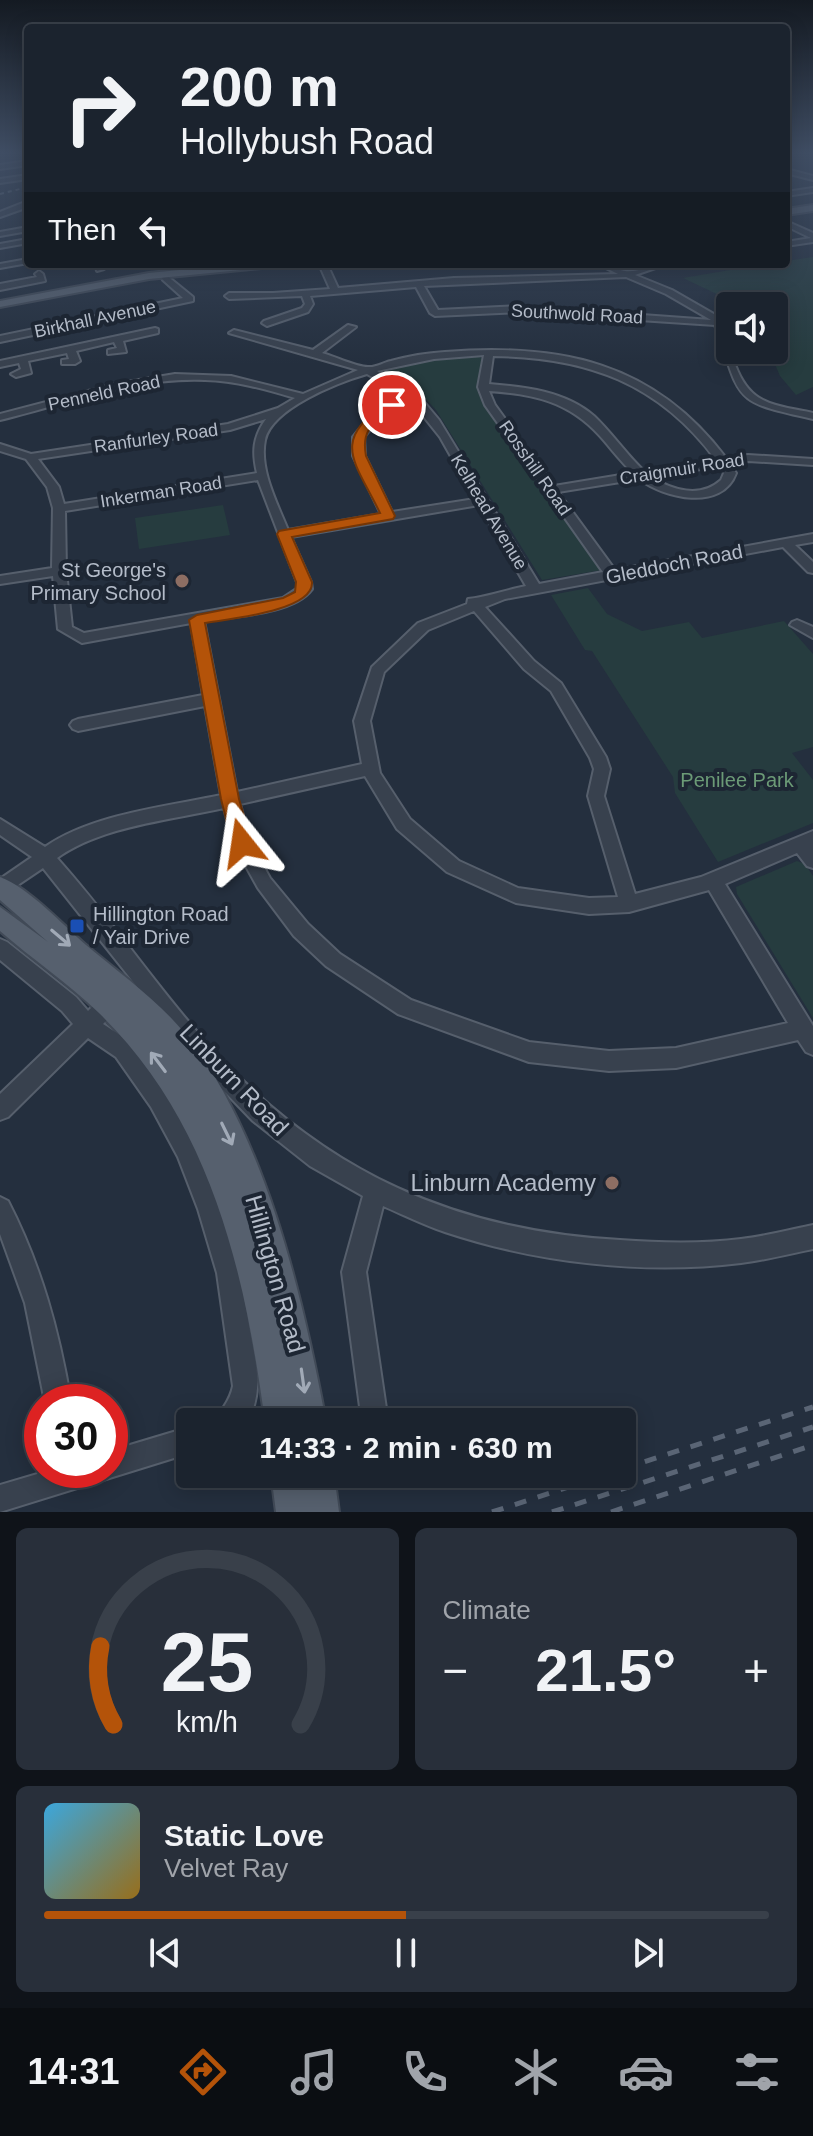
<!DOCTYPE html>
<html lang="en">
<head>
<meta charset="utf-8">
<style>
	body { margin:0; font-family:Arial,sans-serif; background:#282f3a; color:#f1f3f6; height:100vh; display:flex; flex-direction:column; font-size:30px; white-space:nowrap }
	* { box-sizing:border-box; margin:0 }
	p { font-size:26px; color:#a0a4aa }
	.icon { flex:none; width:44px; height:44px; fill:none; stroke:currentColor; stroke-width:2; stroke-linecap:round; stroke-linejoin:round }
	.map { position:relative; height:1512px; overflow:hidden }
	.drawer { display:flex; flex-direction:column; gap:16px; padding:16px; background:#0f1319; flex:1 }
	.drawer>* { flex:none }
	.hud { position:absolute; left:24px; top:24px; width:766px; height:244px; border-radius:8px; box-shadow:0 4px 20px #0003,0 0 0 2px #39404a; background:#1b232e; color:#f1f3f6; overflow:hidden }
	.controls { position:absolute; left:716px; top:292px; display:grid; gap:16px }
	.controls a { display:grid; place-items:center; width:72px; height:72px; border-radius:8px; background:#1b232e; box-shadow:0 4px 20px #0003,0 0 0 2px #39404a; font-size:40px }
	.speed { position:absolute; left:24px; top:1384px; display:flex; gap:16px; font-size:40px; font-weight:700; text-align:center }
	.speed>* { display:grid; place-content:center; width:104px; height:104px; border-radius:50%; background:#1b232e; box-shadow:0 4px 20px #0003,0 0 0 2px #39404a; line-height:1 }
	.speed .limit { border:12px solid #d22; background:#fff; color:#111 }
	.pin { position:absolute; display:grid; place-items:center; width:68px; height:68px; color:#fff; margin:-34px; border:4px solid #fff; border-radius:50%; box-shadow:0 2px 8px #0007 }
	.me { position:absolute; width:88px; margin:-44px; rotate:345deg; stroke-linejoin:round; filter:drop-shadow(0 0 6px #0008) }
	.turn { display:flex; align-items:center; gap:28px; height:168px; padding:0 24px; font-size:36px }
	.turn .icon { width:104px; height:104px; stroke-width:2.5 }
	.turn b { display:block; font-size:56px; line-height:68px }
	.then { display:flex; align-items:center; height:76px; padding:0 24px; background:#0003; gap:16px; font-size:30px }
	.big { font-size:60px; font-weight:700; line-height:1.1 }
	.drawer .widget { flex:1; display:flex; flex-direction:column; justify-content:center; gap:12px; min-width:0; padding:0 28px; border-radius:12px; background:#282f3a }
	.drawer .dial { align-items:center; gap:0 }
	.dial svg { height:208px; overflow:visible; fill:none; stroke:#39404a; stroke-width:7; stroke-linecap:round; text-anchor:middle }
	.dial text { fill:#f1f3f6; stroke:none }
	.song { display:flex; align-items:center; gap:24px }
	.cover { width:96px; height:96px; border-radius:12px; background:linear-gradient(135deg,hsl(200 70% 55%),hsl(40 70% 35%)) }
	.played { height:8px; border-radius:4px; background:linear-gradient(90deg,#b45309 50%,#39404a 50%) }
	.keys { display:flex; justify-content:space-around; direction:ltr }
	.heat { display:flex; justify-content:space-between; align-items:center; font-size:44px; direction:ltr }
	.drawer .tiles { flex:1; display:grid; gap:16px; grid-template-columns:1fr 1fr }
	.widget:last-child { grid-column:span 2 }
	.trip { position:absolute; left:176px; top:1408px; width:460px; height:80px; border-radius:8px; background:#1b232e; box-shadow:0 4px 20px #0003,0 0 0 2px #39404a; font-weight:700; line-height:80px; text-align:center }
	.tab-bar { display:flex; height:128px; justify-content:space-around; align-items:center; background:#0b0e12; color:#a0a4aa }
	.tab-bar .icon { width:56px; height:56px }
	.tab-bar .current { color:#b45309 }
	.tab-bar b { font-size:36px; color:#f1f3f6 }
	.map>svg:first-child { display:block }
	.green { fill:#263c3f }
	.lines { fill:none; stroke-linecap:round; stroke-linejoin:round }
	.minor-casing { stroke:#565f6c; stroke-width:4 }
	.major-casing { stroke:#414a57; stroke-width:4 }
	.minor { fill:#38414e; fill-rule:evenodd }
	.major { fill:#56606e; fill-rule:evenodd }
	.rail-far1 { stroke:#5a6575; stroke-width:2; stroke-dasharray:4 4; stroke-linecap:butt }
	.rail { stroke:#5a6575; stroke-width:5; stroke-dasharray:12 12; stroke-linecap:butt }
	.oneway { stroke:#a1aab7 }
	.route { fill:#b45309; stroke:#753606; stroke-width:2 }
	.education-dot { fill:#8d6e63; stroke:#1d2633; stroke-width:3 }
	.transit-dot { fill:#1a4fb4; stroke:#1d2633; stroke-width:3 }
	.labels { text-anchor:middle; stroke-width:8; stroke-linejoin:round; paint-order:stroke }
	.far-street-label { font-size:18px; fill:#b4bcc9; stroke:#1d2633 }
	.street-label { font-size:20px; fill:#b4bcc9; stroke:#1d2633 }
	.poi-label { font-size:20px; fill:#b4bcc9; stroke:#1d2633; text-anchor:end }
	.park-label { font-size:20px; fill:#6b9a76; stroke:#1d2633 }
	.near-street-label { font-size:24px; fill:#b4bcc9; stroke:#1d2633 }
	.near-poi-label { font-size:24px; fill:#b4bcc9; stroke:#1d2633; text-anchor:end }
</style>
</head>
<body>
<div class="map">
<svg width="813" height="1512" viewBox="0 0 813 1512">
	<rect width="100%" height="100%" fill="#242f3e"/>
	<path class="green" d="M813,257V387L796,395L780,376L769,350H774V306H742L683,278L765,264H786V261Z
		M476,356L482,358L478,388L485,405L602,570L542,580L436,410L421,394L379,370L425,360Z
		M223,505L230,535L139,549L135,518Z
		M588,588L607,614L642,631L689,622L702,638L784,621L813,654V747L792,753L813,780V823L718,862L675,793L673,777L592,651L585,650L551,595Z
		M797,861L805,864L813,876V1018L737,894L736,887Z"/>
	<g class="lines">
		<defs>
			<path id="minor" d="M28,161V165L0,169V165Z
				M786,169L813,176V180L786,173Z
				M28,175V179L0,183V179Z
				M813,188V192L786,196V192Z
				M25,202H28V207L0,217V212Z
				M786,221L813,233V242L786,246V242L811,238L786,226Z
				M28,227V231L0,236V232Z
				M28,239V243L0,248V244Z
				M28,259V263L0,268V264Z
				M95,264H103L104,269L97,271Z
				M319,264H327L338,288L454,278L618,274L598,264C609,264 615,269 625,271C637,273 654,264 667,264L635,275L672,290L719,317L724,323C730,348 736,387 763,400C778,408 797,409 813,413V419C730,401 742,401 715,325L518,312L435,316L430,313L416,287L310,296L313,304L308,312L267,326L262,323L264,321L302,308L305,304L302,296L229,299L225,296L229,293H273L330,289ZM626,277L666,294L711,320L518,306L438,310L424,286Z
				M39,271L43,274L45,281L0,290V284L37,277L35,274Z
				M166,275L193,297V301L0,342V336L183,298L163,280L162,278Z
				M348,325L356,327L322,353C334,356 356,367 368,367C375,368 385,362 391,361C409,356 428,353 445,352C560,343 654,362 726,458L748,455L813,459V465L748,461L730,464L736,473C722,512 664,498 639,479L558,492L615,570L813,534V542L795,545L813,562V573L808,572L783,547L505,599L485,607L534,661L561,683L606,757L610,769L604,796L635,894L701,877L813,831V868L807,866L797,853L725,884L813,1026V1055L806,1052L798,1040L676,1068L609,1071L529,1062L398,1014L326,966L294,936L258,888L233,843L224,808C171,820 101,826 57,858C112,919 158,990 214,1051C326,1173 456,1231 620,1240C660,1243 702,1244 741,1239C766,1236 789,1230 813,1225V1249C789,1254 765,1260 741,1263C644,1275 538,1263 445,1232C424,1225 404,1215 383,1206L366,1272L388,1422H362L342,1272L363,1196L310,1166L253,1121L200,1066L43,868L0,897V879L32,857L0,835V819L45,847C92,814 165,807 221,795L205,706L78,731L73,729L70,725L73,721L78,719L203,695L191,623L82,643L58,629L53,576L0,584V576L52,568L53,508L47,487L26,459L0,451V444L31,454L228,424L278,408L295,398C265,389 236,381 205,380C135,377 66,404 0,420V414L115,384L175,374L231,376L303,394L358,370L229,333L234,330L313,350ZM484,355L478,387L485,405L603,572L539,584L439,420L418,395L377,371L434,359ZM493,356C587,357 659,383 716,460L644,471C626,454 612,433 594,416C565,391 525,387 489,384ZM367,374L406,396L376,409L353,437V456L381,514L288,530C277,503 259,469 265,440C272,408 339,382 367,374ZM489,391C533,394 568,401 599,435C610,447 620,461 633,473L554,486L495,405ZM412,402L440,437L475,499L392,512L365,456L364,437L384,413ZM266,419C253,437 252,452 257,473L64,504L59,487L38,459L230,430ZM720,466L724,473L721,480C700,499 672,490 651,477ZM258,480L297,582L298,588L283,598L84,633L72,627L66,571L65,511ZM479,505L526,586C506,590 487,597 468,599L467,604L418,623L372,667L354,721L362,764L237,792L204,621C234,616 294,614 312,589L311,582L291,537ZM474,611L524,669L551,691L590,758L594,769L588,796L618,897L589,898L518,888L459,861L410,819L380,773L370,721L384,672L428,630ZM365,776L397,829L447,872L516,903L589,914L629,912L709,890L788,1023L676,1048L609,1051L529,1042L411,1000L340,954L308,924L270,878L250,842L240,804Z
				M155,328L158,329V333L123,341L126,352L108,354V350L117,348L114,342L76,351L80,361L75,364H62V360L69,359L67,353L28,361L31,373L16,377L11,374L21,369L19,363L0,367V361Z
				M797,620L813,627V638L790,625L792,622Z
				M0,939L7,942L76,997L88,1011L107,992L114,990L121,992L124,999L121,1006L103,1024C112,1030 124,1037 132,1045C199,1122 234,1228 249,1326C255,1362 265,1389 247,1422H216C221,1408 230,1402 233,1386L217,1273L198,1209L178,1157L151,1107L116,1057L88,1038L8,1117L0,1120V1094L73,1024L62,1011L0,960Z
				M0,1197L8,1201C41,1265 59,1331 71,1402H45L25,1303L0,1234Z
				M190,1427V1453L0,1512V1485L51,1470H110V1451Z"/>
			<path id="major" d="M813,205V211L786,215V209Z
				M239,264H276L271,267L149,279L0,307V301L149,273Z
				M0,877C28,887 63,925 86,945C118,972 155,998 182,1030C264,1130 303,1297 326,1422H265C245,1272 211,1122 99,1013C68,983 32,959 0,931V907L48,942L0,900Z
				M271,1474H334L339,1512H276Z"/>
		</defs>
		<use href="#minor" class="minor-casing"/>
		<use href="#major" class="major-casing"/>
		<use href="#minor" class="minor"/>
		<use href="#major" class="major"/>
		<path class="rail-far1" d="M0,194L28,187"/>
		<path class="rail" d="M622,1469L813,1407
			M492,1512L608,1474
			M552,1512L813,1427
			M611,1512L813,1445"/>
	</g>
	<defs><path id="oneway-shaft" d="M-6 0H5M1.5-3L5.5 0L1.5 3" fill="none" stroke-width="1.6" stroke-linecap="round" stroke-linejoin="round" transform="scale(2)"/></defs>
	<g class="oneway">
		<use href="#oneway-shaft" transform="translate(61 938) rotate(40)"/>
		<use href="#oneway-shaft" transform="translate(158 1062) rotate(-127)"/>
		<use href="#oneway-shaft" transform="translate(227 1134) rotate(64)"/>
		<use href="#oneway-shaft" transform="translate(303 1381) rotate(82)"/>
	</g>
	<linearGradient id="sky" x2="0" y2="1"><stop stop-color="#141a22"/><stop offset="0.42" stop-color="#3f4d63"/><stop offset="1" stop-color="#3f4d63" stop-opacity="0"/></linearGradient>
	<rect width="813" height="364" fill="url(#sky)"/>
	<path class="route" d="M388,402L398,405C379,423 360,424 366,456L395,516L393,519L292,537L312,582C314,611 228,619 205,623L239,799L252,843L249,849H235L232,843L221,799L189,620L197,615L283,598L295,592L296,582L277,534L279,531L380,513C355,461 329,441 388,402Z"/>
	<g class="education-dot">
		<circle cx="182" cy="581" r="8"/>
		<circle cx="612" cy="1183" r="8"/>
	</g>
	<rect class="transit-dot" x="69" y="918" width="16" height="16" rx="4"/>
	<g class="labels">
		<g class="far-street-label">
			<text transform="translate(577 314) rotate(3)" y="6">Southwold Road</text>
			<text transform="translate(95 319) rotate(-12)" y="6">Birkhall Avenue</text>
			<text transform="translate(104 393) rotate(-12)" y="6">Penneld Road</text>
			<text transform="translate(156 438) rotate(-8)" y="6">Ranfurley Road</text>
			<text transform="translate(535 468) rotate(55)" y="6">Rosshill Road</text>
			<text transform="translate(682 469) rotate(-9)" y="6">Craigmuir Road</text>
			<text transform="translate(161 492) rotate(-9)" y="6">Inkerman Road</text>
			<text transform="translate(489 512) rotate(59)" y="6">Kelhead Avenue</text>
		</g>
		<g class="street-label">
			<text transform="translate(674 564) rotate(-11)" y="7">Gleddoch Road</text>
		</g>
		<g class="poi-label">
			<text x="166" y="577">St George's<tspan x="166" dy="23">Primary School</tspan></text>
			<text x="93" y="921" text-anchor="start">Hillington Road<tspan x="93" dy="23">/ Yair Drive</tspan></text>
		</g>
		<g class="park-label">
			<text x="737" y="787">Penilee Park</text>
		</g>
		<g class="near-street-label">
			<text transform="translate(234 1080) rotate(46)" y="8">Linburn Road</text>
			<text transform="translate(275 1274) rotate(74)" y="8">Hillington Road</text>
		</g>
		<g class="near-poi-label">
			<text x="596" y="1191">Linburn Academy</text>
		</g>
	</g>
</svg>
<div class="controls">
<a><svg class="icon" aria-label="sound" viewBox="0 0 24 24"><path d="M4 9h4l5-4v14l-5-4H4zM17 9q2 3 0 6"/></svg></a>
</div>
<div class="speed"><div class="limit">30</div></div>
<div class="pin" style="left:392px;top:405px;background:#d93025"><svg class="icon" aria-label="arrive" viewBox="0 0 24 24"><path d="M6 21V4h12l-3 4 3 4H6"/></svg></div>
<svg class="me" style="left:242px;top:843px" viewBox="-20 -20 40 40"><path d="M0-17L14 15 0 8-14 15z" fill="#b45309" stroke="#fff" stroke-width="4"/></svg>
<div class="trip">14:33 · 2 min · 630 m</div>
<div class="hud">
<div class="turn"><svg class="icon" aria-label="right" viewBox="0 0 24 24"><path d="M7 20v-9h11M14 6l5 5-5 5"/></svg><div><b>200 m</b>Hollybush Road</div></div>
<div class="then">Then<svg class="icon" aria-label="left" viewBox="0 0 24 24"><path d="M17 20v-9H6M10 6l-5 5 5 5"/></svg></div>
</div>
</div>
<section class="drawer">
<div class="tiles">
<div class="widget dial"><svg viewBox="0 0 100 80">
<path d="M14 69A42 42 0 1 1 86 69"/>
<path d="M14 69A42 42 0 0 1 9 39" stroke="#b45309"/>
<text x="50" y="56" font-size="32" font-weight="700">25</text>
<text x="50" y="72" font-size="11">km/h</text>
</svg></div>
<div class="widget"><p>Climate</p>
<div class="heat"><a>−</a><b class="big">21.5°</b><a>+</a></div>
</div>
<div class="widget">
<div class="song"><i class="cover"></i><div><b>Static Love</b><p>Velvet Ray</p></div></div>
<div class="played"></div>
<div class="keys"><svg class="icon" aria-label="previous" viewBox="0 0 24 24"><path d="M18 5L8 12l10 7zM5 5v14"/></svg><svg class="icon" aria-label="pause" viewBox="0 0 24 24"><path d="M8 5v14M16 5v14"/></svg><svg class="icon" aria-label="next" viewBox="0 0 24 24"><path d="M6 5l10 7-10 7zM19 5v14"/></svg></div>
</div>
</div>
</section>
<nav class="tab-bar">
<b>14:31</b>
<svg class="icon current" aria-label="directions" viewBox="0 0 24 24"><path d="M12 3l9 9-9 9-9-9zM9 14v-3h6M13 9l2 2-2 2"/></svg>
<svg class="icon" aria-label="music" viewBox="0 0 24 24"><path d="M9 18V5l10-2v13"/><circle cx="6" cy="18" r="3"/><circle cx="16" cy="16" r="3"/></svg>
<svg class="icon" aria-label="phone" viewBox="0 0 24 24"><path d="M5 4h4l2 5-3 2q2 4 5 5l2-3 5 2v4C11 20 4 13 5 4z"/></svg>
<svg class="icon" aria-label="climate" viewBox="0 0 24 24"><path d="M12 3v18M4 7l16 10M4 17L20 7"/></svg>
<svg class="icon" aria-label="car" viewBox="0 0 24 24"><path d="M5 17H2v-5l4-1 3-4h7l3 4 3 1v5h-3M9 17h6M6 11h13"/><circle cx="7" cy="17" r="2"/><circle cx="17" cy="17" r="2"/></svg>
<svg class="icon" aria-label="filters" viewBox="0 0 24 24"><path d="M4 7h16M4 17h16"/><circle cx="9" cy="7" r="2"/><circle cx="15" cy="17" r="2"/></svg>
</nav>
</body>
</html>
